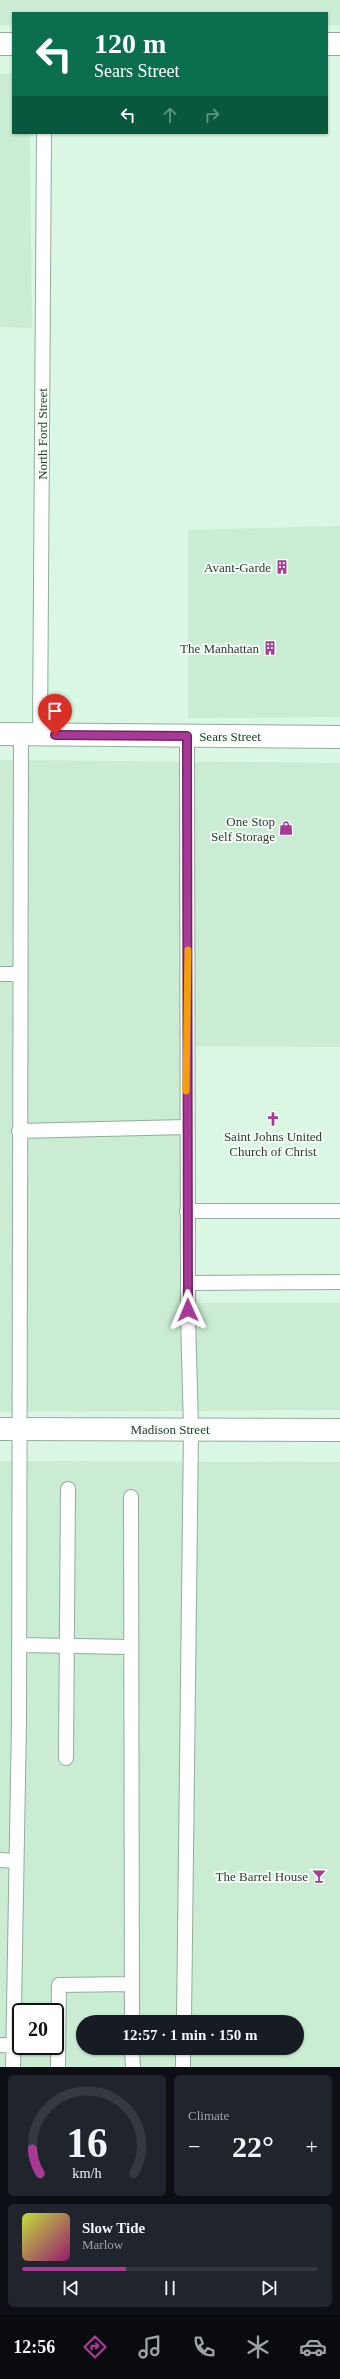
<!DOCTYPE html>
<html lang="en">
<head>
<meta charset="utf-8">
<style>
	body { margin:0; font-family:"Times New Roman",serif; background:#20242c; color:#f1f3f6; height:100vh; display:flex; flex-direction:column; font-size:15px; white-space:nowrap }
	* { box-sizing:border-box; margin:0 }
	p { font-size:13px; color:#9ea1a6 }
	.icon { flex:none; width:22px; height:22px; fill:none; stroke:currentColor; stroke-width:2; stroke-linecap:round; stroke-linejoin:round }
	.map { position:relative; height:2067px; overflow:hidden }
	.drawer { display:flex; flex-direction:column; gap:8px; padding:8px; background:#0d0f14; flex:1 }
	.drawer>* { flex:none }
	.hud { position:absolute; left:12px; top:12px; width:316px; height:122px; border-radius:0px; box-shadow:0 1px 3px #0004; background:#0b6e4f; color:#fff; overflow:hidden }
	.speed { position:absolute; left:12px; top:2003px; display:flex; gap:8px; font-size:20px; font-weight:700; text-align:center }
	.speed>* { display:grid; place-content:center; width:52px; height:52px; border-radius:50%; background:#171b24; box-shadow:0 1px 3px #0004; line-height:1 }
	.speed .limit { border:2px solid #111; border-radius:6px; background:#fff; color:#111 }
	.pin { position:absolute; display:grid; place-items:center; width:34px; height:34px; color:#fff; margin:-41px -17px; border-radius:50% 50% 50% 0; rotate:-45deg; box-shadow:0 0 4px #0007 }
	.pin .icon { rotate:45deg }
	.me { position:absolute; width:44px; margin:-22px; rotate:359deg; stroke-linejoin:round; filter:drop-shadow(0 0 3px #0008) }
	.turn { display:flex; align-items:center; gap:14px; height:84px; padding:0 16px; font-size:18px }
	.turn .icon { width:52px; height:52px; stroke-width:2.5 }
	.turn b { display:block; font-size:28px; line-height:34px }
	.lanes { display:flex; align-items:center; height:38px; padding:0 16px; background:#0003; justify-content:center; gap:20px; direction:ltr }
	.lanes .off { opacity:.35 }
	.big { font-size:30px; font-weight:700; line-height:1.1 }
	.drawer .widget { flex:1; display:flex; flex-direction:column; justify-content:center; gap:6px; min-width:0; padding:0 14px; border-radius:6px; background:#20242c }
	.drawer .dial { align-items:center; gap:0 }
	.dial svg { height:104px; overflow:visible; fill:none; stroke:#363941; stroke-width:7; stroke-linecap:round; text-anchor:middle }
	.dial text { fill:#f1f3f6; stroke:none }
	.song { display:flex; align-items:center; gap:12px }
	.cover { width:48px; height:48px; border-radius:6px; background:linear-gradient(135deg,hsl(70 70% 55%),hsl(320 70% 35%)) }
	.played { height:4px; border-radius:2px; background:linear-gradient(90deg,#a83996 35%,#363941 35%) }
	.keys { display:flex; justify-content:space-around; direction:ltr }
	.heat { display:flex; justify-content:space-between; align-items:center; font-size:22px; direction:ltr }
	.drawer .tiles { flex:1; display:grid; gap:8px; grid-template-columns:1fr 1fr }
	.widget:last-child { grid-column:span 2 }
	.trip { position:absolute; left:76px; top:2015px; width:228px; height:40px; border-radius:20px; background:#171b24; box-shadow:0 1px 3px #0004; font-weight:700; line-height:40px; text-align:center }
	.dock { display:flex; height:64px; justify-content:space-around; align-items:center; background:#090b0e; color:#9ea1a6 }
	.dock .icon { width:28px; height:28px }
	.dock .selected { color:#a83996 }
	.dock b { font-size:18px; color:#f1f3f6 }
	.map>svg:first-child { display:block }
	.built { fill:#c9ecd3; fill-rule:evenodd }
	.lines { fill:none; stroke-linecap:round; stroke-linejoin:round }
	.service-casing { stroke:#92ad9a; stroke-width:16 }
	.minor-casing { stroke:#92ad9a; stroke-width:24 }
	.tertiary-casing { stroke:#92ad9a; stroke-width:24 }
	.service { stroke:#fff; stroke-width:14 }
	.minor { stroke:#fff; stroke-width:22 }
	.tertiary { stroke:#fff; stroke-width:22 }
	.route-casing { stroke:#6d2562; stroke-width:10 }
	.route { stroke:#a83996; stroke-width:7 }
	.slow { stroke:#f59e0b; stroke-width:7 }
	.labels { text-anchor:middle; stroke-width:4; stroke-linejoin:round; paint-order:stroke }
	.street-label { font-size:13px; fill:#2f3a32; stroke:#f3fff6 }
	.poi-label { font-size:13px; fill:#2f3a32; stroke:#f3fff6; text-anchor:end }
</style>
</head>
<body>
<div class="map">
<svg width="340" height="2067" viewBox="0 0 340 2067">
	<rect width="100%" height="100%" fill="#d9f7e2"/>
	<path class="built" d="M0,0H340V25H327V13H13V25H0Z
		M13,73V133H30L32,328L0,327V74Z
		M340,526V717L188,718V530Z
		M0,760L340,763V1047L182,1046V1303H340V1410L0,1412Z
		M0,1461L340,1462V2067H0ZM21,2012H55V2046H21ZM83,2022H297V2048H83Z"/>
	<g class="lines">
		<defs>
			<path id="service" d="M40,735L44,133
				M187,736L188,1310
				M0,974H20
				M19,1131L186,1127
				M187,1211H340
				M188,1283L340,1282
				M131,1497L132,2022
				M19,1645L131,1647
				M66,1758L68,1489
				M0,1860L16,1861
				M184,2022L191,1429L188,1317
				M0,2045L13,2046
				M132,2048L133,2067
				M13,2067L19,1721L21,735
				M58,2067L59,1985L132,1984
				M183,2067V2048"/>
			<path id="minor" d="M0,734L340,737
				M0,1429L340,1430"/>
			<path id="tertiary" d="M0,44H13
				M327,44H340"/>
		</defs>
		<use href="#service" class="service-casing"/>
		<use href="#minor" class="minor-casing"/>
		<use href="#tertiary" class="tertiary-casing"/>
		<use href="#service" class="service"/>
		<use href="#minor" class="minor"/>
		<use href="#tertiary" class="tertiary"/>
	</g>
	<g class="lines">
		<defs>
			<path id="route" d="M55,735L187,736L188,1310"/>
		</defs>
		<use href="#route" class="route-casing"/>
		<use href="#route" class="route"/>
		<path class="slow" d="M186,1091L188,950"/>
	</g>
	<defs>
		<symbol id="building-bare" viewBox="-9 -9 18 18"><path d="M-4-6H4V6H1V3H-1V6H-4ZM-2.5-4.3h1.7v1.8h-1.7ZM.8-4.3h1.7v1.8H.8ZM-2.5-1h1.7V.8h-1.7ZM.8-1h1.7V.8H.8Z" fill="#a83996" stroke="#f3fff6" stroke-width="2.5" paint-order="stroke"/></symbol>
		<symbol id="shop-bare" viewBox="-9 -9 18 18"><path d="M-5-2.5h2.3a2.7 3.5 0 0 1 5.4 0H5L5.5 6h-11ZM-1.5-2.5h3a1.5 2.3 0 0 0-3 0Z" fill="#a83996" stroke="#f3fff6" stroke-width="2.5" paint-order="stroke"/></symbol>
		<symbol id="church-bare" viewBox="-9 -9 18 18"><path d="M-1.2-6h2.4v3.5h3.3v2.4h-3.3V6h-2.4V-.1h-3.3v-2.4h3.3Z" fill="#a83996" stroke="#f3fff6" stroke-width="2.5" paint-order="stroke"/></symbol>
		<symbol id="bar-bare" viewBox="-9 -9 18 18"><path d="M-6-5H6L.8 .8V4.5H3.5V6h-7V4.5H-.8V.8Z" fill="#a83996" stroke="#f3fff6" stroke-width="2.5" paint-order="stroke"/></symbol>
	</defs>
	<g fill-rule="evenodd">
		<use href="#building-bare" x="272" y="557" width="20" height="20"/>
		<use href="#building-bare" x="260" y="638" width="20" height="20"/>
		<use href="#shop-bare" x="276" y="818" width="20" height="20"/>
		<use href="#church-bare" x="263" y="1109" width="20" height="20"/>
		<use href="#bar-bare" x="309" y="1866" width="20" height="20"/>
	</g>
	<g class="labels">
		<g class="street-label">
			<text transform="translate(42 434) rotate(-90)" y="5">North Ford Street</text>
			<text x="230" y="741">Sears Street</text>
			<text x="170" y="1434">Madison Street</text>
		</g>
		<g class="poi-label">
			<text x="271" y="572">Avant-Garde</text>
			<text x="259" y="653">The Manhattan</text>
			<text x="275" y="826">One Stop<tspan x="275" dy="15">Self Storage</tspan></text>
			<text x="273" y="1141" text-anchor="middle">Saint Johns United<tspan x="273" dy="15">Church of Christ</tspan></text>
			<text x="308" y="1881">The Barrel House</text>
		</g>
	</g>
</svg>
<div class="speed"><div class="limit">20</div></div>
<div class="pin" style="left:55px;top:735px;background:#d93025"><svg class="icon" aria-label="arrive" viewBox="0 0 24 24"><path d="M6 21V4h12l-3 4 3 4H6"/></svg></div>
<svg class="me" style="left:188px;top:1310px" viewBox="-20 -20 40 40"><path d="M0-17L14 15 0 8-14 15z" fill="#a83996" stroke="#fff" stroke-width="4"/></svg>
<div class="trip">12:57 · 1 min · 150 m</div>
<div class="hud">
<div class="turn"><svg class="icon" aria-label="left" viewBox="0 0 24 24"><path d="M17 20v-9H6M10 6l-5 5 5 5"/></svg><div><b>120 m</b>Sears Street</div></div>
<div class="lanes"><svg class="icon" aria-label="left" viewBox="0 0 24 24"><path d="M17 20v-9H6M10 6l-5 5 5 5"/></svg><svg class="icon off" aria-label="ahead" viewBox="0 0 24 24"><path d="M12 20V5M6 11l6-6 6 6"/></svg><svg class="icon off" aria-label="right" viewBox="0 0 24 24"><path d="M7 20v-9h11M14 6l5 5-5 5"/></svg></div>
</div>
</div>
<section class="drawer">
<div class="tiles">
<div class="widget dial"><svg viewBox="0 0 100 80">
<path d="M14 69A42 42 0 1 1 86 69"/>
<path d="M14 69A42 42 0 0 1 8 50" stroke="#a83996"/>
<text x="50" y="56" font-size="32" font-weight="700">16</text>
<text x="50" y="72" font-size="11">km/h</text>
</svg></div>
<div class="widget"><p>Climate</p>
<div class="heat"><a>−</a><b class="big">22°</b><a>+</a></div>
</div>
<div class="widget">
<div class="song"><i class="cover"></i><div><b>Slow Tide</b><p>Marlow</p></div></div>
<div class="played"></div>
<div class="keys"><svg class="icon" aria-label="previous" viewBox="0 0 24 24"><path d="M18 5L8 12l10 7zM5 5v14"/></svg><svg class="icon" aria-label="pause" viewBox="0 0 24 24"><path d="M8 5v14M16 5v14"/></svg><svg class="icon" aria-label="next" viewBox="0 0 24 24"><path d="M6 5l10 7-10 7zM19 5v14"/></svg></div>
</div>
</div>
</section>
<nav class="dock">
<b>12:56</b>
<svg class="icon selected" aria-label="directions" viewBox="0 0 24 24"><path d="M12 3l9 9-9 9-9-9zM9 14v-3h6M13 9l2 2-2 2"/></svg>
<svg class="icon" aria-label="music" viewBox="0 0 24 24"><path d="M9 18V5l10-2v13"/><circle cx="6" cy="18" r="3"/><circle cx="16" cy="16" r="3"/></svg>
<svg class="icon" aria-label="phone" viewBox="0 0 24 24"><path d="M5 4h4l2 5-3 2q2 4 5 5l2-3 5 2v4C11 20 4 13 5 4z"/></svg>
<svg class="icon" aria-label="climate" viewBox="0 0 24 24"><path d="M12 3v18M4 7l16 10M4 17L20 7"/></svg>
<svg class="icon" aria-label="car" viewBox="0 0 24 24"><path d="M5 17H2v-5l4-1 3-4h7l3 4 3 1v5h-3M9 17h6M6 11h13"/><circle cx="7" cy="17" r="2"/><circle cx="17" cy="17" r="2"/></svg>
</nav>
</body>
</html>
